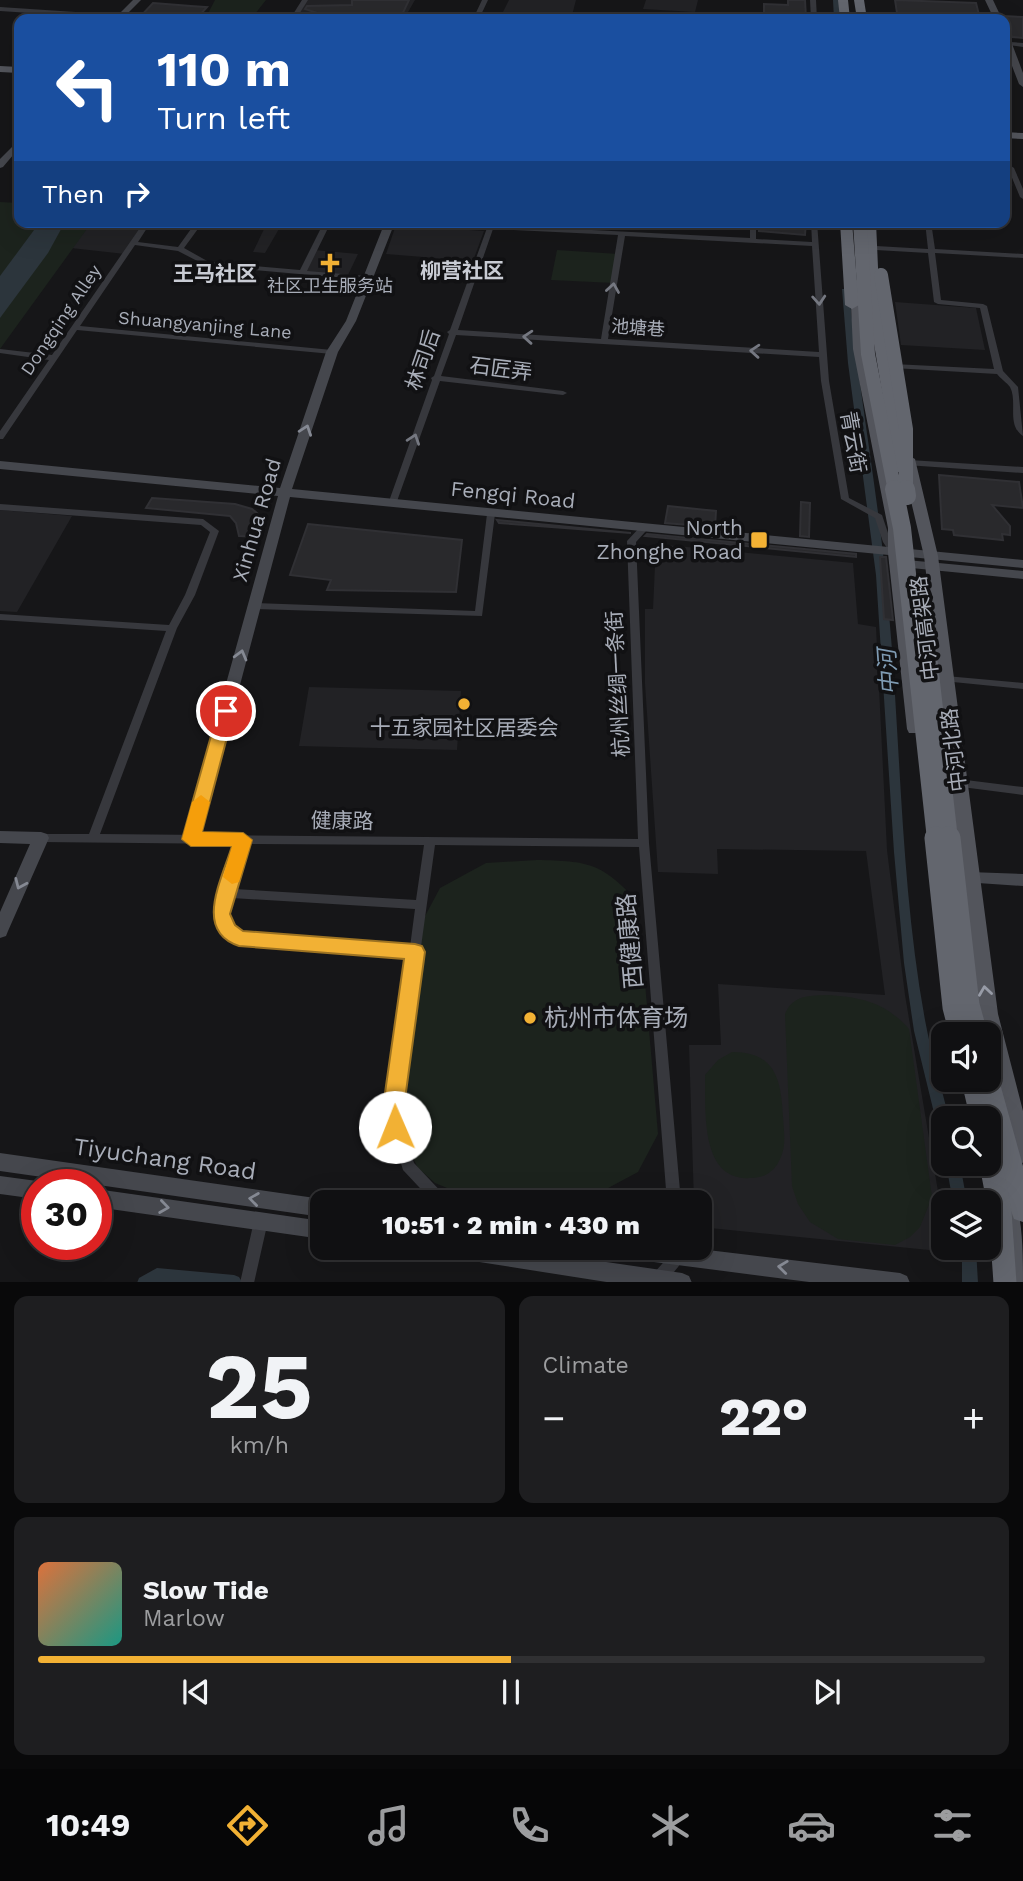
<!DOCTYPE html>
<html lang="en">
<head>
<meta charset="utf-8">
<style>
	body { margin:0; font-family:"Work Sans","Noto Sans SC",sans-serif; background:#1e1e20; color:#f1f3f6; height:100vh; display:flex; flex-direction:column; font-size:26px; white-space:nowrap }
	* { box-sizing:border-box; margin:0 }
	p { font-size:23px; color:#9c9d9f }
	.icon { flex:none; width:38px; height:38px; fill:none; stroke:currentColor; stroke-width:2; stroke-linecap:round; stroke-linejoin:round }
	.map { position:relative; height:1282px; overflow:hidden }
	.sheet { display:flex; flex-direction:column; gap:14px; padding:14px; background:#09090a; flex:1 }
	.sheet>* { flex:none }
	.hud { position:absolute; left:14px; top:14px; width:996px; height:214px; border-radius:14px; box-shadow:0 7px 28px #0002,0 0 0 2px #303032; background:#1a4fa0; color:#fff; overflow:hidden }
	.controls { position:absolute; left:931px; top:1022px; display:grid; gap:14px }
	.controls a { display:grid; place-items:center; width:70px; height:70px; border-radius:14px; background:#101012; box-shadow:0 7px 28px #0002,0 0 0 2px #303032; font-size:35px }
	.speed { position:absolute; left:21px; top:1169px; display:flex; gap:14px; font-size:35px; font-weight:700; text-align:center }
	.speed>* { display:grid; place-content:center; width:91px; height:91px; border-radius:50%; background:#101012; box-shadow:0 7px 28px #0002,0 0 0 2px #303032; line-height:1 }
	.speed .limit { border:10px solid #d22; background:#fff; color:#111 }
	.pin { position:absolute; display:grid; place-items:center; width:60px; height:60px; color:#fff; margin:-30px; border:4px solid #fff; border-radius:50%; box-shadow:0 2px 7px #0007 }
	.me { position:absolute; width:77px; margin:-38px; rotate:359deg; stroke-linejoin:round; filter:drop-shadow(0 0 5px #0008) }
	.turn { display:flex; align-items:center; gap:24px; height:147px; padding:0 28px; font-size:32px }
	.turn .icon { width:91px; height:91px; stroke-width:2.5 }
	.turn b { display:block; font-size:49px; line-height:60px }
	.then { display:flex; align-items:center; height:66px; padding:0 28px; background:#0003; gap:14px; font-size:26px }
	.big { font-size:52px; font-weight:800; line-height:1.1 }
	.sheet .card { flex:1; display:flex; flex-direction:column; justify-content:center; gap:10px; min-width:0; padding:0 24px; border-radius:14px; background:#1e1e20 }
	.sheet .dial { align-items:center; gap:0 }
	.dial b { font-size:91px; line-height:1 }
	.song { display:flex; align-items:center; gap:21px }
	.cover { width:84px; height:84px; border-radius:10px; background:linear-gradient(135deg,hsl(20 70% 55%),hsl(170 70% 35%)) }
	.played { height:7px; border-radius:4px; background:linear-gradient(90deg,#f2b134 50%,#303032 50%) }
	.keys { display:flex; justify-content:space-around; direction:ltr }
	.heat { display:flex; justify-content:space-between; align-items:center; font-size:38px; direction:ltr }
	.sheet .tiles { flex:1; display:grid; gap:14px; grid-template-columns:1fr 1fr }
	.card:last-child { grid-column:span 2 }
	.trip { position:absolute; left:310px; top:1190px; width:402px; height:70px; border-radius:14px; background:#101012; box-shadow:0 7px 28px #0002,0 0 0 2px #303032; font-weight:800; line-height:70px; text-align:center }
	.dock { display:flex; height:112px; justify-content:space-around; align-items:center; background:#060607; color:#9c9d9f }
	.dock .icon { width:49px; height:49px }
	.dock .on { color:#f2b134 }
	.dock b { font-size:32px; color:#f1f3f6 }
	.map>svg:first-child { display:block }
	.built { fill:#222225 }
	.green { fill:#1c231d }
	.water { fill:#2c353c }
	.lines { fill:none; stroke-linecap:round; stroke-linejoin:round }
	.canal { fill:#2c353c; fill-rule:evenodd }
	.building { fill:#29292c; stroke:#303034; stroke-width:2 }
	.street { fill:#37383d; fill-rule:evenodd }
	.secondary { fill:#45474d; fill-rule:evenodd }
	.primary { fill:#53555c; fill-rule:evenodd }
	.highway { fill:#63666e; fill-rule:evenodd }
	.highway-bridge-far2 { stroke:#63666e; stroke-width:14 }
	.highway-bridge-far1 { stroke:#63666e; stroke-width:18 }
	.highway-bridge { stroke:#63666e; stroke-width:23 }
	.oneway { stroke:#757881 }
	.oneway2 { stroke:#858993 }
	.oneway3 { stroke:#979ba6 }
	.route { fill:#f2b134; stroke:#9d7322; stroke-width:2 }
	.slow { fill:#f59e0b }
	.poi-dot { fill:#f2b134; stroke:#111113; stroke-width:2.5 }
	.labels { text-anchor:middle; stroke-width:7; stroke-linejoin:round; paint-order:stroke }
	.far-poi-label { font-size:18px; fill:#a8adb8; stroke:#111113 }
	.far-street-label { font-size:18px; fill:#a8adb8; stroke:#111113 }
	.far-quarter-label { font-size:21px; font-weight:bold; fill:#c9ccd4; stroke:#111113 }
	.street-label { font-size:21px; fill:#a8adb8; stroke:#111113 }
	.poi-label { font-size:21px; fill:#a8adb8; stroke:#111113; text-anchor:end }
	.water-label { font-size:23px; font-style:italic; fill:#7f9bb3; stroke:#111113 }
	.near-street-label { font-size:24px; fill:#a8adb8; stroke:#111113 }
	.near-poi-label { font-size:24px; fill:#a8adb8; stroke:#111113; text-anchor:start }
</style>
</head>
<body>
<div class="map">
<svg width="1023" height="1283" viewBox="0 0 1023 1283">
	<rect width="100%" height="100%" fill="#161618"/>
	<path class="built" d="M305,0H415L404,19H293Z
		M509,0H576L571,19L513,15L511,19L500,18Z
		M646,0H698L695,12L643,9Z
		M92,222H148L125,254L71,248Z
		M211,222H283L265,253L253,252L265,227Z
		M396,225L484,231L473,261L386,254Z
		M314,250L358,254L347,277L302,273Z
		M895,302L976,308L985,350L901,345Z
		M0,510L72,516L17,612L0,611Z
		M656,544L853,563L858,624L876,627L887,850L905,995L943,1221V1248H948L949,1252L700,1227V1202H694L689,1045H721L718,984L885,995L866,851L717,849L718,874L658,872L645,684V609H653Z
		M309,687L461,691L457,750L299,746Z"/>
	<path class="green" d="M215,0H266L251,19H205Z
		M0,202L19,203V222H92L0,349Z
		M557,250L619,254L614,283L551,280Z
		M537,860C589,861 602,863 638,902L658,1134L638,1172L582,1202H481L435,1183L418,1168L406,1144L399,1118L424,918L440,888L486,863Z
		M826,995C861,997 885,1002 909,1029L932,1197L920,1227L910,1237L895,1245L838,1239L810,1222L798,1204L792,1186L785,1014C793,995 808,996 826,995Z
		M732,1052C776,1052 781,1080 783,1117C784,1134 787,1148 778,1163C772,1173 763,1178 751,1178C699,1182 706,1108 705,1075L718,1060Z"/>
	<path class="water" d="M40,222H65L48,253L0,318V276Z"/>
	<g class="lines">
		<path class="canal" d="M833,0H839L840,19H834Z
			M842,289H845L849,291C859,395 879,498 888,602C901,741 900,883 925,1020C931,1053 941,1086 949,1118H943V1127L938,1125L936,1121L914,1031L904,963L894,852L876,575L848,363Z
			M946,1164H960L967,1202H953Z
			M962,1248H976L978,1283H962Z
			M157,1268L234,1275L239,1277L242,1282L137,1283L139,1278Z"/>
	</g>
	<path class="building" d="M352,0H409L400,19L362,15L351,19H335L305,9L307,6L352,5Z
		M788,0H805L806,19H764V4L788,5Z
		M895,0L976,3L979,15L960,14L961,19H898Z
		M153,3L191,6L207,7L200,15L176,13L171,19L140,17Z
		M1003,16L1023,17V38L1012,37Z
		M759,222H806L805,235L759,231Z
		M939,475L1019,482L1023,508L992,505L1010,526V535L1002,534L1003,540L954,535L953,530L942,529Z
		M152,498L235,504L252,509L264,519L261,537L239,536L236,523L230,516L146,508Z
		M801,502L810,503L809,537L800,536Z
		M668,506L716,511L715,527L665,523Z
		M497,520L631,533L499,523Z
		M308,524L462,540L456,592L327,590L331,580L290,575Z
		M647,534L856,554V557L645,536Z
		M880,557H886L893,620L884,619Z"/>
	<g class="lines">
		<path class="street" d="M302,0H308L296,19H290Z
			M482,0H488L479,19H473Z
			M810,0H816L817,19H811Z
			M0,7L121,15L124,17L121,19L0,11Z
			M1010,42L1023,43V47L1008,45L1007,44Z
			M1011,166L1014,168L1023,189V199L1020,197L1008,168Z
			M1004,183L1013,185L1004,187Z
			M144,222H151L138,242L178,247L196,222H203L184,248L209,262L300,270L324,222H331L307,271L367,276L371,278L367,280L207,266L178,251L135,245L80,326L332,350L336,352L332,354L77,330L3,439H0V431L49,360L0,353V349L52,355Z
			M403,222L488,224L489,222H495V225L750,238V222H756V239L812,242L811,222H817L829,381L849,498L882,515L891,542L899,552L897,554H891L883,542L875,518L841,499L821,381L819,357L456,335L441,376L563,391L567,393L563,395L440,381L396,504L395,506H389L388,504L432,380L431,378L434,376L449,334L447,332L450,330L487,228L406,224ZM493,229L618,235L601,339L458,330ZM625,236L812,246L819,352L608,339Z
			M925,222H931L935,249L1023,254V258L935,253L941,300L983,304L987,306L1003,371L1018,387L1023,436C1006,425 1018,402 1010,387C1007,383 1000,378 997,374L893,368L889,366L893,364L994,369L980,308L938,304L934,302L928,253L876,250L873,248L876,246L928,249Z
			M909,460L1023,467V473L906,465L905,463L906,461Z
			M0,504L203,519L219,531L195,595L177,628L100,834L638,839L627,541L640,527H646L647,529L646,531L636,542L649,843L681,1202H667L639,847L435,845L398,1114L414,1163L447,1198L449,1202H433L403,1170L386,1114L408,956L235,942L223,933L215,914L236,844L41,842L37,841L36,838L37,835L41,834H89L166,631L0,620V614L169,625L185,595L210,532L201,525L0,510ZM247,844L424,845L416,900L234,889ZM232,898L415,909L410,947L242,934C225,922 226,916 232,898Z
			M491,511L495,514L482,616L255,609L250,606L255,603L475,611L487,514Z
			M946,676L1023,683V689L943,681L941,679L943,677Z
			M958,779L1023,787V795L954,786L953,783L954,780Z
			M261,1215L266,1217L268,1221L254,1283H240L254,1221L256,1217Z
			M670,1248H684C686,1263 673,1272 664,1283H653L651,1279L653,1274L671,1254Z"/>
		<path class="secondary" d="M133,0H141L122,19H114Z
			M985,0H993L1002,19H994Z
			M1004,31L1008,33L1023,73V87L1019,84L1004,45Z
			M19,140V148L3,167L0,168V159Z
			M385,222H395L356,321L338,352L292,489L1023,560V568L290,497L199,839L197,843L191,845L185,843L183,839L278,496L0,469V461L280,488L326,352L346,321Z
			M896,559L1023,571V579L891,566L889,563L891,560Z
			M0,831L41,832L47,834L49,838L8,931L6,936L0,938V912L30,844L0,843Z
			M969,872L1023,874V886L963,882L961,878L963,874Z
			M0,1153L322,1199L329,1202H322V1217L0,1171Z
			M0,1176L37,1181L44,1185H37V1199L0,1194Z
			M96,1189L322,1221V1239L96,1207Z
			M437,1248H510L682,1273L689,1276L692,1283H613L447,1257L440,1255Z
			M605,1248H691L900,1273L907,1276L910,1283H817L615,1257L608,1255Z"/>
		<path class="primary" d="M0,66L19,67V73L0,72Z
			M1004,132L1023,133V139L1004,138Z
			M856,280L862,284L865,349L902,528V553L923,729L921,733H909L907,729L888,553V528L853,349L850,284Z
			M908,455L915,459L938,556L998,1014L1023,1111V1163L1015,1160L1012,1153L989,1057V1034H983L978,1014L924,556L901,459Z
			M1008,1199L1016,1202C1023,1226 1023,1257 1023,1283H1007L997,1209L1000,1202Z"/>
		<path class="highway" d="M838,0H848L850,19H840Z
			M854,0H864L867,19H857Z
			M840,222H852L859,305L852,309L845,305Z
			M864,222H876L879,290L911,470L903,475L895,470L865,290Z
			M989,1070L996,1073L999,1080L1023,1166V1222L1014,1219L1011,1211L989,1118H970L961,1080H989Z"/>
		<path class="highway-bridge-far2" d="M860,222L868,354L895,491
			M881,275L906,429V491"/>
		<path class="highway-bridge-far1" d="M894,489L902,528L936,839
			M906,489L907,496
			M926,639L949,839"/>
		<path class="highway-bridge" d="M936,838L954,1007L961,1034
			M949,838L968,1005L976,1034
			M989,1154L1000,1211L1005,1283"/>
	</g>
	<defs><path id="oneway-chevron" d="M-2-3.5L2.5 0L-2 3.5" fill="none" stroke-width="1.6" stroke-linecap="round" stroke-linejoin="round" transform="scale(1.75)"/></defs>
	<g class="oneway">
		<use href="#oneway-chevron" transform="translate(613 288) rotate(-81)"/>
		<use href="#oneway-chevron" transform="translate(819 300) rotate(86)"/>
		<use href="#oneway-chevron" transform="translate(528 337) rotate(-176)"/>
		<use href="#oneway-chevron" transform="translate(755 351) rotate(-176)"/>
		<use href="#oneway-chevron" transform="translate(414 439) rotate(-71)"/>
	</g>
	<g class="oneway2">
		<use href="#oneway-chevron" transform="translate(306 430) rotate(-71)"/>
		<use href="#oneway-chevron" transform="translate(241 655) rotate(-75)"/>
		<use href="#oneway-chevron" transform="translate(20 884) rotate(114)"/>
		<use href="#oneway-chevron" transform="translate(254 1199) rotate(-172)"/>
		<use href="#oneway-chevron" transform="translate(164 1207) rotate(8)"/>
		<use href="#oneway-chevron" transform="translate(783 1267) rotate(-173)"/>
	</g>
	<use class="oneway3" href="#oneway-chevron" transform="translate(985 991) rotate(-98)"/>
	<path class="route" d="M226,705L234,711L202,832L243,833L252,840L230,914L235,925L243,931L415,944L422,946L425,952L403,1114L406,1127L403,1134L395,1137L388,1134L382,1114L404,959L239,946C193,931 222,879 232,846H191L182,839L218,711Z"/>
	<path class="slow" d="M201,795L210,802L202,832L243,833L252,840L239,882L232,884L223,877L232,846H191L182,839L192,802Z"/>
	<g class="poi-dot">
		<path d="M326.5 252.5h7v7h7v7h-7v7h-7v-7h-7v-7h7z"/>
		<rect x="750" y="531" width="18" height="18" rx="3.5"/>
		<circle cx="464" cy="704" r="7"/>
		<circle cx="530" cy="1018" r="7"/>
	</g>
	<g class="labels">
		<g class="far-poi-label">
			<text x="330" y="292">社区卫生服务站</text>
		</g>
		<g class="far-street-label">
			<text transform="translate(61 320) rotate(-56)" y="6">Dongqing Alley</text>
			<text transform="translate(205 325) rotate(5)" y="6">Shuangyanjing Lane</text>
			<text transform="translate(638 328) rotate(4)" y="6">池塘巷</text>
		</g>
		<g class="far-quarter-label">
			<text x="462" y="278">柳营社区</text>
			<text x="215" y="281">王马社区</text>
		</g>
		<g class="street-label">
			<text transform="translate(423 360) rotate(-71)" y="7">林司后</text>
			<text transform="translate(501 369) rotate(7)" y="7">石匠弄</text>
			<text transform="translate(853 442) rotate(80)" y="7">青云街</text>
			<text transform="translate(513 495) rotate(6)" y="7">Fengqi Road</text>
			<text transform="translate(257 520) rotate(-74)" y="7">Xinhua Road</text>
			<text transform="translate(925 628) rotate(-97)" y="7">中河高架路</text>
			<text transform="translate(618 684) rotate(-93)" y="7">杭州丝绸一条街</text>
			<text transform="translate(954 750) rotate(-97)" y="7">中河北路</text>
			<text transform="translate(342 821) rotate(1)" y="7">健康路</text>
		</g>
		<g class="poi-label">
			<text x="743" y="535">North<tspan x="743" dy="24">Zhonghe Road</tspan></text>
			<text x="464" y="735" text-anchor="middle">十五家园社区居委会</text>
		</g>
		<g class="water-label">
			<text transform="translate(888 672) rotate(-94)" y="8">中河</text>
		</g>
		<g class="near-street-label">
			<text transform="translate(630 941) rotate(-95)" y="8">西健康路</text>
			<text transform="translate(165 1159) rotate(8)" y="8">Tiyuchang Road</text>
		</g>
		<g class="near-poi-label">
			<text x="544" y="1026">杭州市体育场</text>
		</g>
	</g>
</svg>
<div class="controls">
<a><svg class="icon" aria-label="sound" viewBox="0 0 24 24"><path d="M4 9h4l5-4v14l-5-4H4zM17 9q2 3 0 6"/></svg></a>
<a><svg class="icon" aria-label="search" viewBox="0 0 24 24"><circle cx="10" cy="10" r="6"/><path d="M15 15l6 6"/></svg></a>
<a><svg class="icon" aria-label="layers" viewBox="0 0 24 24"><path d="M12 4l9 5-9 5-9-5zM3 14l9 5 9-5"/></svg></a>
</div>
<div class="speed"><div class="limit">30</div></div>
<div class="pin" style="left:226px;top:711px;background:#d93025"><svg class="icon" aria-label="arrive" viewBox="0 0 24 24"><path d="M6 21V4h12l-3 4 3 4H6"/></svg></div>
<svg class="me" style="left:395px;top:1127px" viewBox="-20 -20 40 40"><circle r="19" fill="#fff"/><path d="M0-13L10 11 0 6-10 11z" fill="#f2b134"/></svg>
<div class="trip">10:51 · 2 min · 430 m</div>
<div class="hud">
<div class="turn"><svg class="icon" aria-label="left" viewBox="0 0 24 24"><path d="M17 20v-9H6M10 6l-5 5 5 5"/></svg><div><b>110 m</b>Turn left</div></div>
<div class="then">Then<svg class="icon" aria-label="right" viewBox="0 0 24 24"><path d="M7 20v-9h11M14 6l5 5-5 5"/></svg></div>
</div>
</div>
<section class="sheet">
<div class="tiles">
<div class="card dial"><b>25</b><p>km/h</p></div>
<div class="card"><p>Climate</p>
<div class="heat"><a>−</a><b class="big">22°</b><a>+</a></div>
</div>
<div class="card">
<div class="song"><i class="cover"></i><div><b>Slow Tide</b><p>Marlow</p></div></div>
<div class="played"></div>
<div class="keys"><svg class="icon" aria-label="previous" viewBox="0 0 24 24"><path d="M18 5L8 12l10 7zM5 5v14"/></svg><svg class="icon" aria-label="pause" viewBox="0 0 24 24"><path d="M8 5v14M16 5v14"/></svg><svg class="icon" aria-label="next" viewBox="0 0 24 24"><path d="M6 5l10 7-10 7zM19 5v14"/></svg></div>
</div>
</div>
</section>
<nav class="dock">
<b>10:49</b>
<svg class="icon on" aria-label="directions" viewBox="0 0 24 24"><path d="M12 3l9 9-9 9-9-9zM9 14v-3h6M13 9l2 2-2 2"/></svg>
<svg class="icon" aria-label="music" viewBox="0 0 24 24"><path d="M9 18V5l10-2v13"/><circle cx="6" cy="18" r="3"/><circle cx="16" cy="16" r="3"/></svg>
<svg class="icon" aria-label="phone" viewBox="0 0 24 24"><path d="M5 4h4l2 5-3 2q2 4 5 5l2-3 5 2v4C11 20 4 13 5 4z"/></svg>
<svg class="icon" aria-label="climate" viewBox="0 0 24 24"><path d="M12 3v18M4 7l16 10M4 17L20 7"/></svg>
<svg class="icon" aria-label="car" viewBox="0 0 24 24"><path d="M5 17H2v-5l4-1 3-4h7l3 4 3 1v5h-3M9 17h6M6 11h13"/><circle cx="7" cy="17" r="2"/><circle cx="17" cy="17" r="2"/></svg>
<svg class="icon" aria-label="filters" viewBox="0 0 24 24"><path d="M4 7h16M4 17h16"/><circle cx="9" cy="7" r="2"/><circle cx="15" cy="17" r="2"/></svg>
</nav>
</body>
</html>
